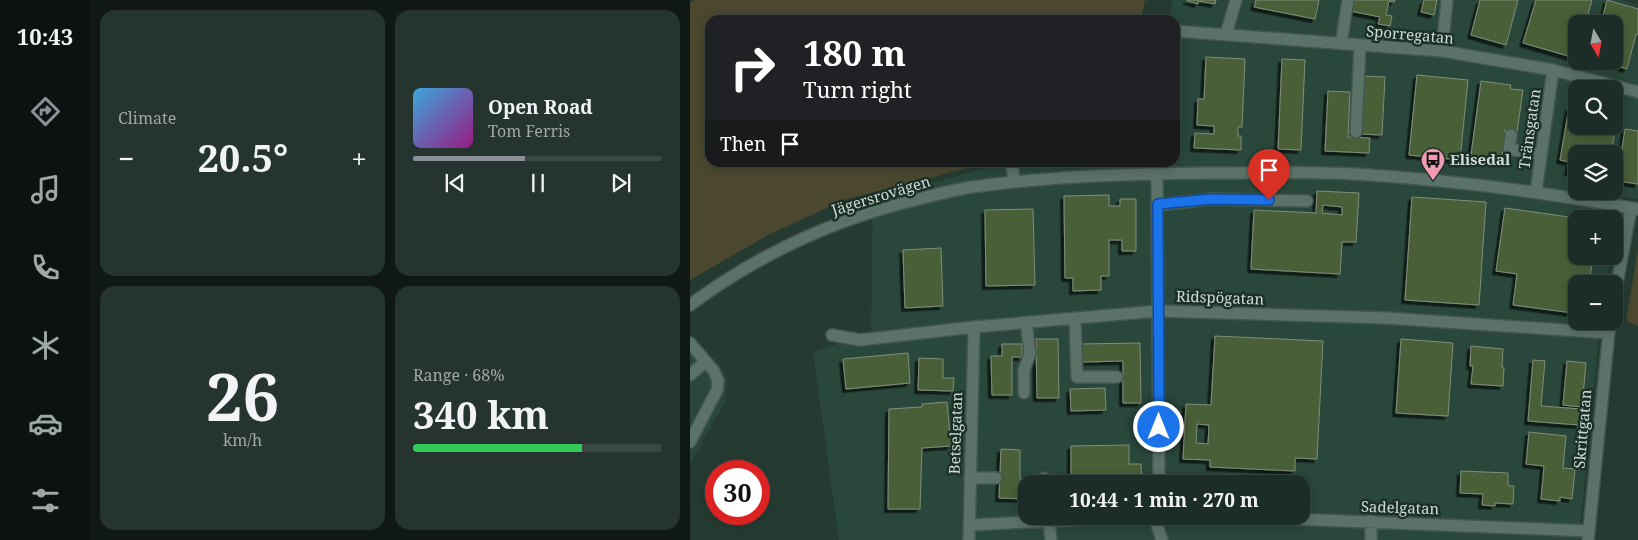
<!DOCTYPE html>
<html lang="en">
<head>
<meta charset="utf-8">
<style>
	body { margin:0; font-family:"Noto Serif",serif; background:#25342e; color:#f1f3f6; height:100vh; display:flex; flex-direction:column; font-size:19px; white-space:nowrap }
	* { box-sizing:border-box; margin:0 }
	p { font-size:16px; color:#a0a7a7 }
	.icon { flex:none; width:28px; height:28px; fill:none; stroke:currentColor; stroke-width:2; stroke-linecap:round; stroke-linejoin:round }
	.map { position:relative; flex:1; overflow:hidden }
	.drawer { display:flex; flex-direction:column; gap:10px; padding:10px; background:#0f1815; width:600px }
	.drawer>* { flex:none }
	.guide { position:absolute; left:15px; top:15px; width:475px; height:152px; border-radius:15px; box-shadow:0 2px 12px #0003,0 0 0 1px #3a4843; background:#202124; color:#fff; overflow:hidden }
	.needle { width:32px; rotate:170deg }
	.buttons { position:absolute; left:878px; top:15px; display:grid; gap:10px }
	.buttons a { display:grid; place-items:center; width:55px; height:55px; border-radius:10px; background:#1c2c26; box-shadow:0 2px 12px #0003,0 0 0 1px #3a4843; font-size:25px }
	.speed { position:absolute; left:15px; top:460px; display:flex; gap:10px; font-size:25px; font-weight:700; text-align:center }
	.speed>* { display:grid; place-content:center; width:65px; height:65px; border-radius:50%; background:#1c2c26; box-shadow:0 2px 12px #0003,0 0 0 1px #3a4843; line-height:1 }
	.speed .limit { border:8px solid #d22; background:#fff; color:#111 }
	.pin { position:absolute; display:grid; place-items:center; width:42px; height:42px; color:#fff; margin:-51px -21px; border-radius:50% 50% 50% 0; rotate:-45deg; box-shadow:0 0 5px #0007 }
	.pin .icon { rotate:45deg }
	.me { position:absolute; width:55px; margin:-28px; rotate:0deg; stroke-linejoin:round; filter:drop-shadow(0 0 4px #0008) }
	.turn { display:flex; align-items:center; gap:18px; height:105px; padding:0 15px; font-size:22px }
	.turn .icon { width:65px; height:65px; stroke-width:2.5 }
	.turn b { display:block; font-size:35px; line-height:42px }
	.then { display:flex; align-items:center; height:48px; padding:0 15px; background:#0003; gap:10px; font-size:19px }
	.big { font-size:38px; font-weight:700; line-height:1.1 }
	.drawer .tile { flex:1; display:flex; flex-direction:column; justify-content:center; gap:8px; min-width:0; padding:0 18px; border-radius:15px; background:#25342e }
	.drawer .dial { align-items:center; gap:0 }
	.dial b { font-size:65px; line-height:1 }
	.song { display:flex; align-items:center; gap:15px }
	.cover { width:60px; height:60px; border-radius:8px; background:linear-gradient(135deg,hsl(200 70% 55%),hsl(310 70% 35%)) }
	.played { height:5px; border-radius:2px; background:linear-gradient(90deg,#8c9099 45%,#3a4843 45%) }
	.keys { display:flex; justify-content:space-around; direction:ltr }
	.heat { display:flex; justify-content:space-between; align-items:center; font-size:28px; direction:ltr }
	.charge { height:8px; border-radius:4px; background:linear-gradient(90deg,#34c759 68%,#3a4843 0) }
	.drawer .tiles { flex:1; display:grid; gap:10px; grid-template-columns:repeat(2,1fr) }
	.trip { position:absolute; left:328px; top:475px; width:292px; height:50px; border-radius:15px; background:#1c2c26; box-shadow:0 2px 12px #0003,0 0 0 1px #3a4843; font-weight:700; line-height:50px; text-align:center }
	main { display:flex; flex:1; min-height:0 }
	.menu { display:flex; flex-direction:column; width:90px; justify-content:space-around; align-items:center; background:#0b120f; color:#a0a7a7 }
	.menu .icon { width:35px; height:35px }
	.menu .current { color:#8c9099 }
	.menu b { font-size:22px; color:#f1f3f6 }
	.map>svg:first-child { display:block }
	.built { fill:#29473b; fill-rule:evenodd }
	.green { fill:#4c482f }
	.building { fill:#485e39; stroke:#828e7b; fill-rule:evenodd; filter:url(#shadow) }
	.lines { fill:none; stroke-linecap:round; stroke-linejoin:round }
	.minor-casing { stroke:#43564f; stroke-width:14 }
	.minor { stroke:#5b7268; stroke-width:11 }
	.route-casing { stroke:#114b97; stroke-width:12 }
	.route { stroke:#1a73e8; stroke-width:9 }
	.labels { text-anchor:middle; stroke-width:5; stroke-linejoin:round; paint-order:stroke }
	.street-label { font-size:15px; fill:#cfdcd6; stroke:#1b3128 }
	.poi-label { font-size:15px; font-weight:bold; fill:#cfdcd6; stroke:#1b3128; text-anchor:start }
</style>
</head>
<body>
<main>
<nav class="menu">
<b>10:43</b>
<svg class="icon current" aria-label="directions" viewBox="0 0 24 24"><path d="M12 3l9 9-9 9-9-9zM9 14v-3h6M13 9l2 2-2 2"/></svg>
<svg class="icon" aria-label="music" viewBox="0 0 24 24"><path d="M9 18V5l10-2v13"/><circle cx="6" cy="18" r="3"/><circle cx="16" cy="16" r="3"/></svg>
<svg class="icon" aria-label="phone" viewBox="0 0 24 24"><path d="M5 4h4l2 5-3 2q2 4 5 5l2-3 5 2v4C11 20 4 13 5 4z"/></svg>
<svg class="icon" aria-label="climate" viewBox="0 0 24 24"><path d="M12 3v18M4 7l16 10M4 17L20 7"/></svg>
<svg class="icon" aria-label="car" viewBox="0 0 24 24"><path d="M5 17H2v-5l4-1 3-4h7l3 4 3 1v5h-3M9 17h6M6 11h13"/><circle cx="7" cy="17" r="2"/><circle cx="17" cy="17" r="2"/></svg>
<svg class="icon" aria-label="filters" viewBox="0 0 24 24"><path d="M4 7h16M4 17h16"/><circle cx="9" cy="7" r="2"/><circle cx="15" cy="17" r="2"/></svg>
</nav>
<section class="drawer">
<div class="tiles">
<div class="tile"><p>Climate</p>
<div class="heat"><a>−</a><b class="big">20.5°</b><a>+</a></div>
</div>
<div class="tile">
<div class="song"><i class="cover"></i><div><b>Open Road</b><p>Tom Ferris</p></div></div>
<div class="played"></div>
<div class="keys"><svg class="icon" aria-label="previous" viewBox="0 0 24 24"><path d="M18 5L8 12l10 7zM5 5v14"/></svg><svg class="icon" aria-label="pause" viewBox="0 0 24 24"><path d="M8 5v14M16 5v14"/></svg><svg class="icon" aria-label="next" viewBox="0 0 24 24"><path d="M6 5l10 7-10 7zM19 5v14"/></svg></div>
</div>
<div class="tile dial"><b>26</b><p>km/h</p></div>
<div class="tile"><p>Range · 68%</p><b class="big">340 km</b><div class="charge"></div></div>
</div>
</section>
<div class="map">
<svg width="948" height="540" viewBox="0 0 948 540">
	<defs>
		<filter id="shadow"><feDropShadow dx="-3.5" dy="3.5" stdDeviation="0" flood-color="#0009"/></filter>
	</defs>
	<rect width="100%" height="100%" fill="#253b32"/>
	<path class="built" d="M483,0H932L948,5V199L930,196L924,233V219H886V256H920L916,284H886V321H910L889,540H149L123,352L181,333L183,199L210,193L312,163L485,162V20H479ZM886,24H924V61H886ZM886,89H924V126H886ZM886,154H924V191H886ZM336,484H611V516H336Z
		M0,335L37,377L35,402L0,463Z"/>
	<path class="green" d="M4,0H455L451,19L444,20H20V162L297,163L154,200L78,235L0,280V3Z
		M948,250V326L936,321Z"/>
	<path class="building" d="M497,0H526L525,4L508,1V4L497,1Z
		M566,0H629L625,19L564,7Z
		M662,0H705L704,2L699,1L696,15L702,16L700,26L688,24L690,17L660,11Z
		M734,0H747L744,15L731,12Z
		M790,0H828L816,45L781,35Z
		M846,0H902L895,24H886L885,58L833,43Z
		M917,0L948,9V35L946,34L937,69L911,61H924V24H911Z
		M516,57L555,59L552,127H548V136H551V150L504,148L505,133L524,134V126L507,125L508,99H514Z
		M592,59L615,60L611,150L588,149Z
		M727,75L778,80L770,160L719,155Z
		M672,76L695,77L692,135L669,134Z
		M791,81L821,85L820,89L833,90L827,132L815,130L812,159L781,155Z
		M638,91L660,92L658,137L680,138L679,153L635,151Z
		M879,107L886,109L887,129L910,133L911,126H924V113L928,114L921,154H886V173L878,172L880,162L870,160Z
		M935,129L948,131V184L927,181Z
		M627,191L669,193L666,242H652L650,274L561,269L564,210L626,213ZM633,205L652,207V215L632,213Z
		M419,195V206H430V199H446V251H432V240H419V276H411V290L383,291V278H375L374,196Z
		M722,197L796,202L789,305L715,300Z
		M815,208L893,219H886V256H903L899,284H886V308H884L883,313L823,305L827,274L806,271Z
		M343,209L345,285L296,286L295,210Z
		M251,248L253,306L215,308L213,250Z
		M525,336L633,341L627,459L605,458V471L520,467V460L493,459L496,404L521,405ZM507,424L519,425L518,444L506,443Z
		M346,339H368L369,398H347Z
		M711,339L763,343L758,416L706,413Z
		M450,343L451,403H433V361L392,362L391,344Z
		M312,344H332V357H322V395H302L301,356H312Z
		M781,346L813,349L812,367L814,368L813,386L781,384L783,366H780Z
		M218,353L220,383L156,389L153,359Z
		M229,358L253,359V378H264L263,391L228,390Z
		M843,360L855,361L851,406L891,409L889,425L838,421Z
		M877,361L896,363L892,407L873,405Z
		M415,388L416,410L381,411L380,389Z
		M257,402L261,446L232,448L230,509H198L199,409L232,407V404Z
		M839,432L876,436L873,468L885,469L882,499L870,497V501L851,499L854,466L836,464Z
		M439,445V464H451L452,483L381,484V446Z
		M311,449L330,450V479L349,480L348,484H336V499L309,498Z
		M771,471L818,473V486H824L823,504L805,503V506L792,505L793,494L770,493Z"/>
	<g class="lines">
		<defs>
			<path id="minor" d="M485,31L752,51L863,70L948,92
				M537,35V31L546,0
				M651,44L658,0
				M752,51L757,0
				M666,132L670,45
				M821,135L819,149L851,155
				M322,162L324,182
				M467,174L469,484
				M846,192L863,70
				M468,205L522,199L617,201
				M924,300L941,208
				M0,305C69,254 142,220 225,200C244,195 263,190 283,187C361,176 440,174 518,173C567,173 616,171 665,174C760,180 855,192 948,209
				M385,319L387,377H427
				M142,335L170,340L284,327L468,311L697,318L918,333
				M0,343L24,371L28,381L27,390L0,442
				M0,375L15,362
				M334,393V370L340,353L336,323
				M280,478H306
				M354,478V484
				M464,516L472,540
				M519,516L558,517L899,531
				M359,520L361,540
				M279,525L457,516
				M279,540L284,327
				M681,540V521
				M898,540L920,321"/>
		</defs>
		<use href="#minor" class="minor-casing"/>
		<use href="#minor" class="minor"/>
	</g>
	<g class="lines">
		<defs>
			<path id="route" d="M469,427L468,204L522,199L579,200"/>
		</defs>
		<use href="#route" class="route-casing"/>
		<use href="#route" class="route"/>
	</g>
	<defs>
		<symbol id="bus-pin" viewBox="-11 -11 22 30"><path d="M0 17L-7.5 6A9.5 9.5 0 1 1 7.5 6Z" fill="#f19ab2" stroke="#1b3128"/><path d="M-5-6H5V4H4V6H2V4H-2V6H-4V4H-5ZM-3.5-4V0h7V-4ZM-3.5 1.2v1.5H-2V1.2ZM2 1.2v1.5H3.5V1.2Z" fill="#111"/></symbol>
	</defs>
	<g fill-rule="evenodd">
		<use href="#bus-pin" x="729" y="146" width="28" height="38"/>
	</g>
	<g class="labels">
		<g class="street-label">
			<text transform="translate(720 35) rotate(5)" y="5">Sporregatan</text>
			<text transform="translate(840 129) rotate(-82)" y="5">Tränsgatan</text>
			<text transform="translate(191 196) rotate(-17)" y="5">Jägersrovägen</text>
			<text transform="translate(530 298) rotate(2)" y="5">Ridspögatan</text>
			<text transform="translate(893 429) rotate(-85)" y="5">Skrittgatan</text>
			<text transform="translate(266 433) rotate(-88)" y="5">Betselgatan</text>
			<text transform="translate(710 508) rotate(2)" y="5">Sadelgatan</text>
		</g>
		<g class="poi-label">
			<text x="760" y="165">Elisedal</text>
		</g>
	</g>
</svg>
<div class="buttons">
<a><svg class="needle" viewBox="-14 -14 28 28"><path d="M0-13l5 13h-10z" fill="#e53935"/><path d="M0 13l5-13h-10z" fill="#a0a7a7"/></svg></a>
<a><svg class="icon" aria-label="search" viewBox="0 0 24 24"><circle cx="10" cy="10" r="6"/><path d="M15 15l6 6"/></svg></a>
<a><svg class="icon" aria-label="layers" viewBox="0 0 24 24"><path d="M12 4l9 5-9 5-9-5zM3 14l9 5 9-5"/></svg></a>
<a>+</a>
<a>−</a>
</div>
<div class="speed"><div class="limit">30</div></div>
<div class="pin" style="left:579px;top:200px;background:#d93025"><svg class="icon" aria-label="arrive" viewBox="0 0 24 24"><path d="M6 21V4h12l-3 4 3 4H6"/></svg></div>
<svg class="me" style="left:469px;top:427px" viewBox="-20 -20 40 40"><circle r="17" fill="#1a73e8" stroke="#fff" stroke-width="3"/><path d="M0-11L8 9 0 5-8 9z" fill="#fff"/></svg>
<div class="trip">10:44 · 1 min · 270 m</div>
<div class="guide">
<div class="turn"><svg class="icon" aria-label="right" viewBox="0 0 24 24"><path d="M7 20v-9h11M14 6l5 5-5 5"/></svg><div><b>180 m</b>Turn right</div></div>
<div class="then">Then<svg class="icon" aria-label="arrive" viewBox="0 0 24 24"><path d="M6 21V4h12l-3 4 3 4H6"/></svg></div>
</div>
</div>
</main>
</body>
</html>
